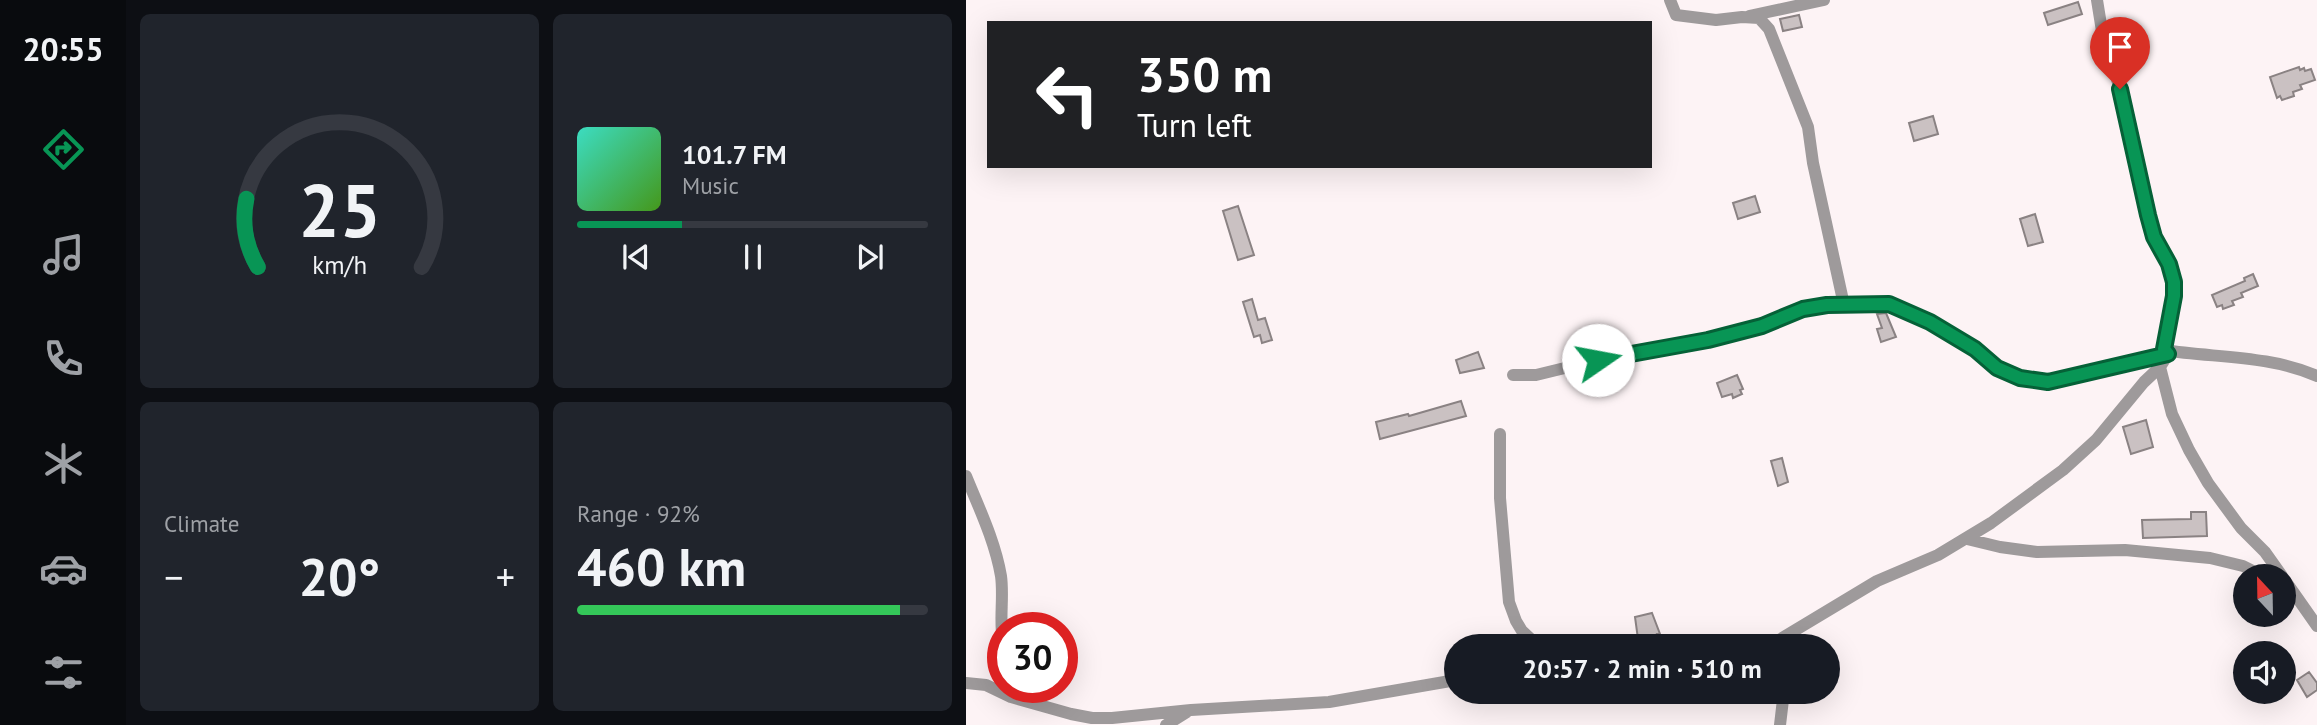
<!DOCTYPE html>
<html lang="en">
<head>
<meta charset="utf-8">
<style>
	body { margin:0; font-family:"PT Sans",sans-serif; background:#20242c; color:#f1f3f6; height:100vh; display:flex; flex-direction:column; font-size:26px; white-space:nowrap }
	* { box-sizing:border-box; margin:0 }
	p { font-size:23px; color:#9ea1a6 }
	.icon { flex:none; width:38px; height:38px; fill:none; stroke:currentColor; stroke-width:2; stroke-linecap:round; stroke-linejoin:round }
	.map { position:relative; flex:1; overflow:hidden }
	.sheet { display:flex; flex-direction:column; gap:14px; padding:14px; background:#0d0f14; width:840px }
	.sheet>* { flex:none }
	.guide { position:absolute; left:21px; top:21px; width:665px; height:147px; border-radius:0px; box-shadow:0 7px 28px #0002; background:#202124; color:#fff; overflow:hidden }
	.needle { width:46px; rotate:338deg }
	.buttons { position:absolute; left:1267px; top:564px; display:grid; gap:14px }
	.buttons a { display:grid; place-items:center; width:63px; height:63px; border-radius:50%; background:#171b24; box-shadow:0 7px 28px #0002; font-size:35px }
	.speed { position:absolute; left:21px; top:612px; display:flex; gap:14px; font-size:35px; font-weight:700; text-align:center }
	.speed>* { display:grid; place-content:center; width:91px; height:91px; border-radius:50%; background:#171b24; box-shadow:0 7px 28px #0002; line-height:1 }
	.speed .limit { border:10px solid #d22; background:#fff; color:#111 }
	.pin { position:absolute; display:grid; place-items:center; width:60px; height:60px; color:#fff; margin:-72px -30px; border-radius:50% 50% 50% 0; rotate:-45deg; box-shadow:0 0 7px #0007 }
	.pin .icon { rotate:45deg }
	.me { position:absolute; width:77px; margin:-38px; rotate:78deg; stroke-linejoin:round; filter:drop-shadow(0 0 5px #0008) }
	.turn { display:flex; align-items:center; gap:24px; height:147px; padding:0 35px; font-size:32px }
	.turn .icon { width:91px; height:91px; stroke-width:2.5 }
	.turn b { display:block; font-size:49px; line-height:60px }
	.big { font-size:52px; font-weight:800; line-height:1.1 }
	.sheet .tile { flex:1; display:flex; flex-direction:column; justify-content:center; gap:10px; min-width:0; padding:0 24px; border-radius:10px; background:#20242c }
	.sheet .dial { align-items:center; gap:0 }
	.dial svg { height:182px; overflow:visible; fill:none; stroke:#363941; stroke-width:7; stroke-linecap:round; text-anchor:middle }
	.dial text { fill:#f1f3f6; stroke:none }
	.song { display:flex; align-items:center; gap:21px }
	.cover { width:84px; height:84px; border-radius:10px; background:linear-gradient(135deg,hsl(170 70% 55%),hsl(100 70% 35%)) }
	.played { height:7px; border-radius:4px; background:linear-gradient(90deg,#089555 30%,#363941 30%) }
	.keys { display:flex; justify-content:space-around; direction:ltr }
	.heat { display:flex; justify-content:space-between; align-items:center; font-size:38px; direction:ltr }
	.charge { height:10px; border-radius:5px; background:linear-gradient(90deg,#34c759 92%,#363941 0) }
	.sheet .tiles { flex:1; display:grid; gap:14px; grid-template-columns:repeat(2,1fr) }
	.trip { position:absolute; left:478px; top:634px; width:396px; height:70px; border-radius:35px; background:#171b24; box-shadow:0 7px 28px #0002; font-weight:800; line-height:70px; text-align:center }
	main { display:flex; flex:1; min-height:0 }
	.tabs { display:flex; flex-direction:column; width:126px; justify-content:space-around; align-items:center; background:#090b0e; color:#9ea1a6 }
	.tabs .icon { width:49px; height:49px }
	.tabs .active { color:#089555 }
	.tabs b { font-size:32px; color:#f1f3f6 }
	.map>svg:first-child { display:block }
	.building { fill:#cac1c2; stroke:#8a8283; stroke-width:2 }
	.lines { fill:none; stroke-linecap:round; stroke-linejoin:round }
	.minor { stroke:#9e9a9b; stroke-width:12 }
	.route-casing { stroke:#056137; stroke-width:18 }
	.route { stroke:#089555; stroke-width:12 }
</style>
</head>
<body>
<main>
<nav class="tabs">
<b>20:55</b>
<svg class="icon active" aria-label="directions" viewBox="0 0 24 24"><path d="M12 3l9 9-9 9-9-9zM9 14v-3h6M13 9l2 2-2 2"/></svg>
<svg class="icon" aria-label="music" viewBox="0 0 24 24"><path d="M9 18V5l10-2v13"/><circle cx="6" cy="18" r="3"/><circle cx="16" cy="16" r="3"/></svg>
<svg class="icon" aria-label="phone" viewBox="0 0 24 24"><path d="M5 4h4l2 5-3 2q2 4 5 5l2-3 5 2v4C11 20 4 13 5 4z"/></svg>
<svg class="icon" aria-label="climate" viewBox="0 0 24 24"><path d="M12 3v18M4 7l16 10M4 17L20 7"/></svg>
<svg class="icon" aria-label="car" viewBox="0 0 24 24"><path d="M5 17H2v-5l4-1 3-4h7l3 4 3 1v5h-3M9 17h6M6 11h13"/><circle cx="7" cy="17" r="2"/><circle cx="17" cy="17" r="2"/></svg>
<svg class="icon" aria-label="filters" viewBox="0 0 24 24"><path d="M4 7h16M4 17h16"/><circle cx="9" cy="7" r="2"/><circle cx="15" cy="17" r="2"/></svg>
</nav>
<section class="sheet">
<div class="tiles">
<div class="tile dial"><svg viewBox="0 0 100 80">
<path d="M14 69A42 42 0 1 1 86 69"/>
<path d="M14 69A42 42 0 0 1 9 39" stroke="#089555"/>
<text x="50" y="56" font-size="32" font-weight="700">25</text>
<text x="50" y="72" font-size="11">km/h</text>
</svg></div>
<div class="tile">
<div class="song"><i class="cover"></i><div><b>101.7 FM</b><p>Music</p></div></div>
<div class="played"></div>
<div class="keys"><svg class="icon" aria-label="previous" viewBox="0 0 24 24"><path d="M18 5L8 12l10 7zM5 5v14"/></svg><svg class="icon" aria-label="pause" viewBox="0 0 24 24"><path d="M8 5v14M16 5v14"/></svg><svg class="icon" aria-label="next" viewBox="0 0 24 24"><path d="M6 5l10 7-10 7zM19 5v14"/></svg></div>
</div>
<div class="tile"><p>Climate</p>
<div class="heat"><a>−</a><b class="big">20°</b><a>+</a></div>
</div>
<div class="tile"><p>Range · 92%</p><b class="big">460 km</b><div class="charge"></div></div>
</div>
</section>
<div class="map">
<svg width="1351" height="725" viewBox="0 0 1351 725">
	<rect width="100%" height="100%" fill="#fdf3f5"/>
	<path class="building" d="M1112,2L1116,14L1082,25L1078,13Z
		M833,15L836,27L817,31L814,19Z
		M1333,67L1334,70L1338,68L1339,71L1345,69L1349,80L1334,85L1336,89L1327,92L1328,96L1316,100L1314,96L1311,98L1304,77Z
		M967,116L972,134L948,141L943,123Z
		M789,196L794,212L772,219L767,203Z
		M272,206L288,255L272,260L257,211Z
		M1069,214L1077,242L1062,246L1054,219Z
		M1287,274L1292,286L1275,293L1277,297L1266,301L1268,305L1257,309L1256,305L1251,307L1246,295L1279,281L1278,278Z
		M286,299L292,320L299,318L306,340L296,343L294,335L288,337L277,302Z
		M920,313L930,337L915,342L911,329L916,328L911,314Z
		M512,352L518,368L494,373L490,360Z
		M771,375L777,389L774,390L776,394L767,398L766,394L756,397L751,383Z
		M495,401L500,416L414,439L410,422L442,414L443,416Z
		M1180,420L1187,447L1165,454L1157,427Z
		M816,458L822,482L812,486L805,461Z
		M1225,512H1240L1241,536L1177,538L1176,520L1225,519Z
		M686,613L694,634H691L692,638L675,641L674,638L672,639L669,617Z
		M1343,672L1351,683V690L1341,697L1331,680Z"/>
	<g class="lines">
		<path class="minor" d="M704,0L710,15L750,20L776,17L793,18L803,29L842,127L847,163L878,305
			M1131,0L1136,31L1154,89L1182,215L1188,237L1203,263L1207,282L1208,297L1198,350L1202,354L1194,367L1206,414L1223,450L1242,483L1275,528L1299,552L1316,576
			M783,16L858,0
			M1198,350C1249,358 1303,355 1351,376
			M547,375H570L652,355L742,340L796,326L837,309L861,305L923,304L964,322L1009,349L1031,368L1054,378L1082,382L1202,354
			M534,434V498L543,602L550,621L556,631L572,646
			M0,476C13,508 29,541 35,576C38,597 33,620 37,642
			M1001,539L1034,547L1071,552L1159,550L1244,558L1277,566L1297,576
			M1318,579L1351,626
			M803,646L911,581L972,555L1025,523L1097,470L1130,440L1178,382L1194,367
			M0,683L20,685L45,697L105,714L126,718H146L225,710L363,702L490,680
			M200,725L221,712
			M814,725L818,691"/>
	</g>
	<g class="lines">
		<defs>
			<path id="route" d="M632,360L742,340L796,326L837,309L861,305L923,304L964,322L1009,349L1031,368L1054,378L1082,382L1202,354L1198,349L1208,296V282L1203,264L1188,237L1182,215L1154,89"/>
		</defs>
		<use href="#route" class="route-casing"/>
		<use href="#route" class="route"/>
	</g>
</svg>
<div class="buttons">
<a><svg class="needle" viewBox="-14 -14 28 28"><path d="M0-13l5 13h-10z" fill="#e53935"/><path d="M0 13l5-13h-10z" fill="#9ea1a6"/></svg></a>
<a><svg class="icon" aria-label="sound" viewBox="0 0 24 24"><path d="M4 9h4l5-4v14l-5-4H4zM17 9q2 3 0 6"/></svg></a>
</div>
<div class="speed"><div class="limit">30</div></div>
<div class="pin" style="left:1154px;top:89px;background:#d93025"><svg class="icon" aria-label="arrive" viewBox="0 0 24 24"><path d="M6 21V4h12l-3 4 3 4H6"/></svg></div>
<svg class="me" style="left:632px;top:360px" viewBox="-20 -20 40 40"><circle r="19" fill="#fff"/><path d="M0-13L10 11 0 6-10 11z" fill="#089555"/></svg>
<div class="trip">20:57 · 2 min · 510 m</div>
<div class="guide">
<div class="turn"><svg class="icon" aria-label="left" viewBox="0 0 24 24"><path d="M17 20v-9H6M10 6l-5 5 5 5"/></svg><div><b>350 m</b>Turn left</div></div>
</div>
</div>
</main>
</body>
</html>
